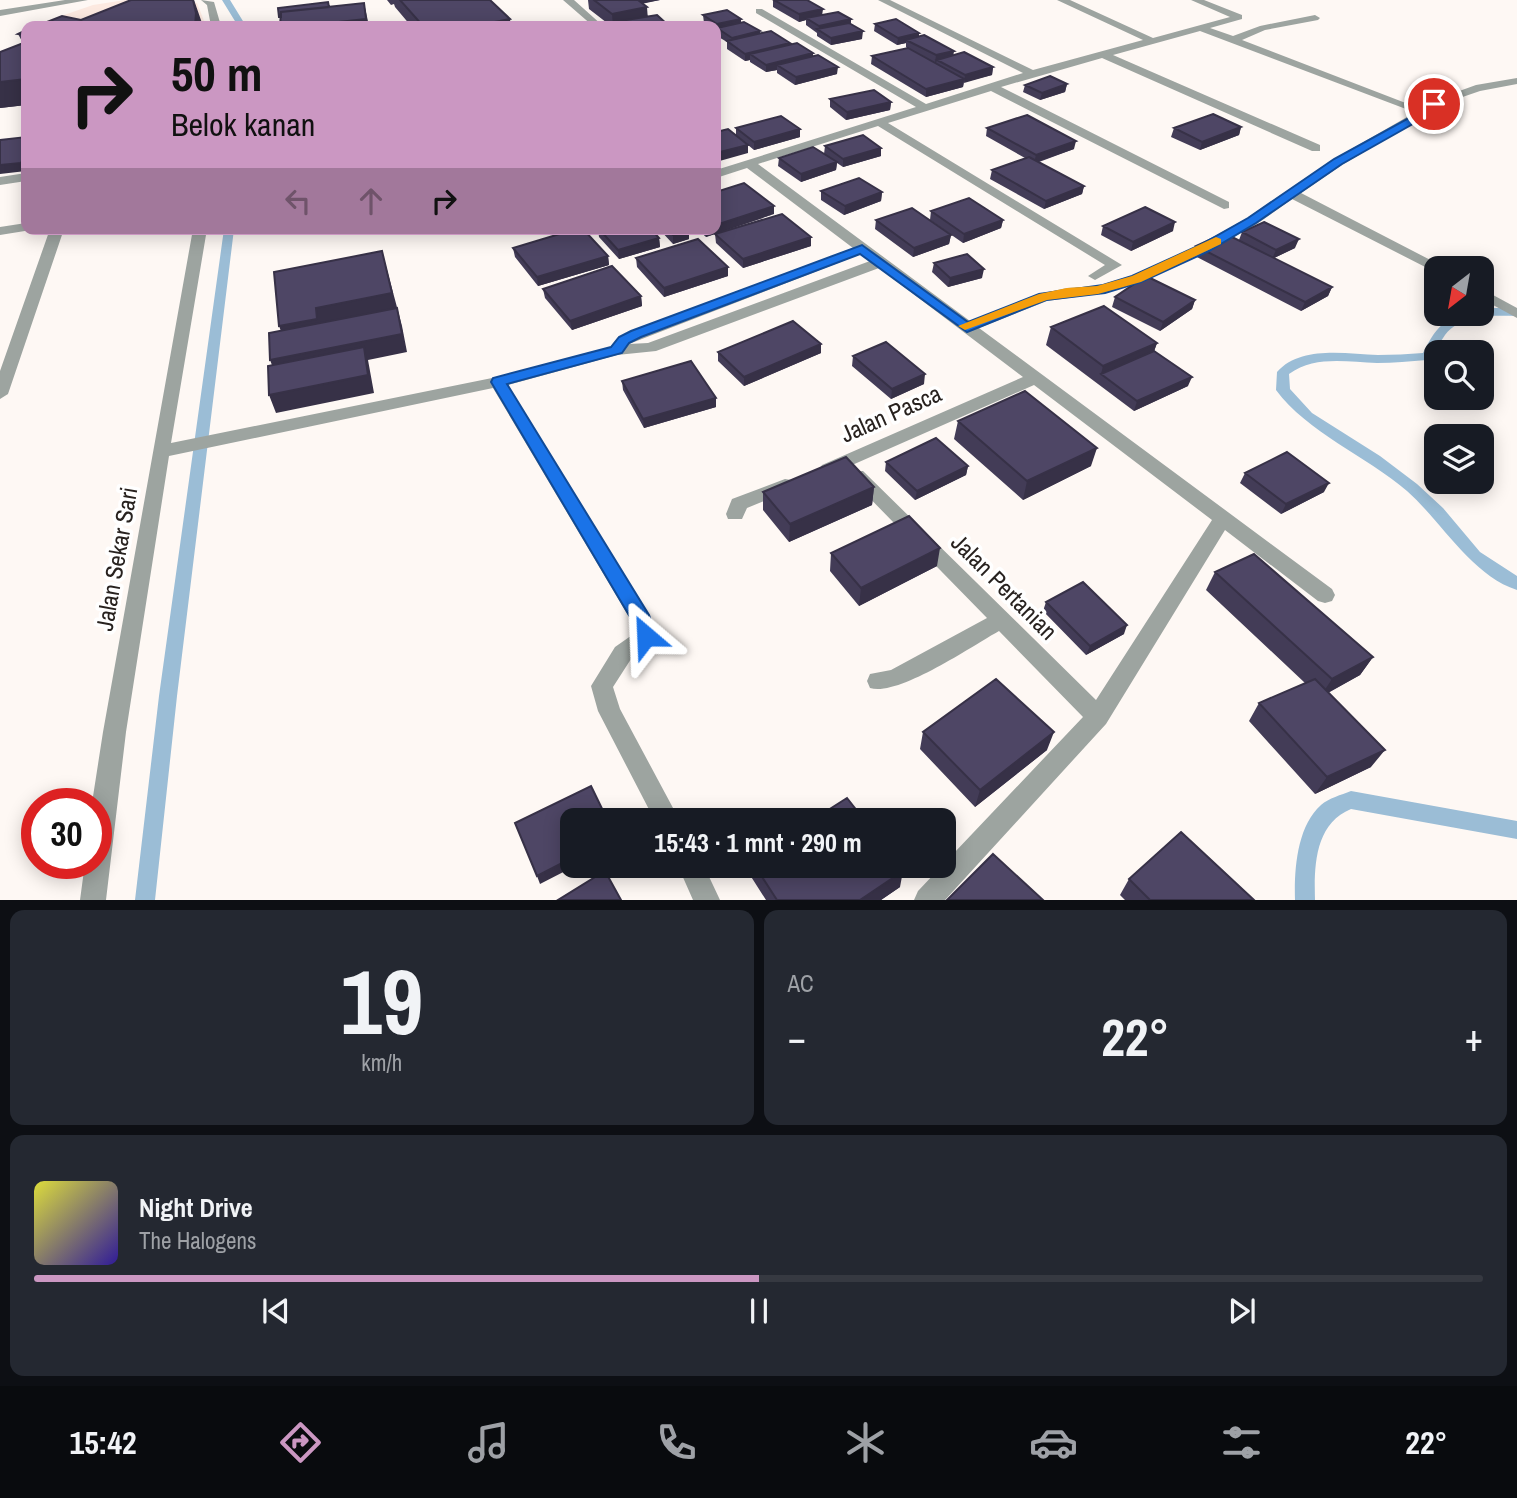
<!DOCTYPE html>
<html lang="id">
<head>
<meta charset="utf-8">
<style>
	body { margin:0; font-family:"Archivo Narrow",sans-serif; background:#242831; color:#f1f3f6; height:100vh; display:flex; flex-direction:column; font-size:26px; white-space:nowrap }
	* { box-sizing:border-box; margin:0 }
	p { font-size:23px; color:#9ea1a6 }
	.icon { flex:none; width:38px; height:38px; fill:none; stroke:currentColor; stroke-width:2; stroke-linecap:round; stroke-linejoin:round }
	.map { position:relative; height:900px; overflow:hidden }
	.details { display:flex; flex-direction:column; gap:10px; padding:10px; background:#0d0f14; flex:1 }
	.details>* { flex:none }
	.guide { position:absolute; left:21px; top:21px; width:700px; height:214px; border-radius:14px; box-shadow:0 4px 18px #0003; background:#cb97c2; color:#111; overflow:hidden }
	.needle { width:46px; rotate:211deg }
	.tools { position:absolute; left:1424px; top:256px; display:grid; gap:14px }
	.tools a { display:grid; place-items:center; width:70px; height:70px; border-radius:14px; background:#171b24; box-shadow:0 4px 18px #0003; font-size:35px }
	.speed { position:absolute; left:21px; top:788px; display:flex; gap:14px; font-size:35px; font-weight:700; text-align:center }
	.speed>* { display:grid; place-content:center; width:91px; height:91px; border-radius:50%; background:#171b24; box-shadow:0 4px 18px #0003; line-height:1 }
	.speed .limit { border:10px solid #d22; background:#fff; color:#111 }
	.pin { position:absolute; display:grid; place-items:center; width:60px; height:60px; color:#fff; margin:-30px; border:4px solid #fff; border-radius:50%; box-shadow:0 2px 7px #0007 }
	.me { position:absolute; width:77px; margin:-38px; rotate:334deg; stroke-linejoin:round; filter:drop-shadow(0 0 5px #0008) }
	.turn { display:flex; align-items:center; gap:24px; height:147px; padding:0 35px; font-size:32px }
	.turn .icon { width:91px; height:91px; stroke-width:2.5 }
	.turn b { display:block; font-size:49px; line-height:60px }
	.lanes { display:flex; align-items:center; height:66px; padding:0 35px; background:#0003; justify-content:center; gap:35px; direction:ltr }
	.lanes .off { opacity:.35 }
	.big { font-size:52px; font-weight:800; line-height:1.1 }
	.details .card { flex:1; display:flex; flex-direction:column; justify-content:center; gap:10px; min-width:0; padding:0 24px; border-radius:14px; background:#242831 }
	.details .dial { align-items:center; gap:0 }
	.dial b { font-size:91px; line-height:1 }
	.song { display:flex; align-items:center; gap:21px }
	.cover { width:84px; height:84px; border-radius:10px; background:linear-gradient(135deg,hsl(60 70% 55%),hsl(250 70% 35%)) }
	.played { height:7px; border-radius:4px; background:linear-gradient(90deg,#cb97c2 50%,#363941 50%) }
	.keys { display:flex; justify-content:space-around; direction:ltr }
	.heat { display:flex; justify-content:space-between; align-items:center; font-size:38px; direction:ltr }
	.details .tiles { flex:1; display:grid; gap:10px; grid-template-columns:1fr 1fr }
	.card:last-child { grid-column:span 2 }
	.trip { position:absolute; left:560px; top:808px; width:396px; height:70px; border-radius:14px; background:#171b24; box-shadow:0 4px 18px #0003; font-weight:800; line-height:70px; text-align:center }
	.menu { display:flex; height:112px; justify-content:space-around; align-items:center; background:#090b0e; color:#9ea1a6 }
	.menu .icon { width:49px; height:49px }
	.menu .current { color:#cb97c2 }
	.menu b { font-size:32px; color:#f1f3f6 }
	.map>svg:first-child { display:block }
	.built { fill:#fce9e0 }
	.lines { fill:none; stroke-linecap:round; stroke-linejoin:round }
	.stream { fill:#9bbdd6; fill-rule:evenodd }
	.minor { fill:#9da4a0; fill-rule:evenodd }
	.wall { fill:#433c57 }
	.shaded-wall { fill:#373147 }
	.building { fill:#4e4665; stroke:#373147; stroke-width:2 }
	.route { fill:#1a73e8; stroke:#114b97; stroke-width:2 }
	.slow { fill:#f59e0b }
	.labels { text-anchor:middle; stroke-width:7; stroke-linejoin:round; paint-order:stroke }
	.street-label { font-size:24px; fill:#28221f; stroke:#fff }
</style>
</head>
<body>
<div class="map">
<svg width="1517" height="900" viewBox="0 0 1517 900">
	<rect width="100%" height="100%" fill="#fef8f4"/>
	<path class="built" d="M125,0H190L197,3L206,26H32L93,5Z"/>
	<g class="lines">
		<path class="stream" d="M222,0H230L246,26H238Z
			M224,229H234L177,696L155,900H135L159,696Z
			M1482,308H1517V316C1492,316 1463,313 1445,335C1440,342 1436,351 1431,359L1427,360C1410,361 1394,363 1377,363C1347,362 1315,355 1289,374L1290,389L1312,413L1380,456L1417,484L1443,508L1480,552L1517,576V590C1471,575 1442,522 1407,491C1366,456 1307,432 1276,390L1277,372C1301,345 1346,354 1378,355C1393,355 1408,354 1423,353C1438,323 1449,313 1482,313Z
			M1351,791L1517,821V839L1351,809C1315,824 1314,865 1315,900H1295C1294,870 1297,826 1321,805C1329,798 1341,795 1351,791Z"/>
		<path class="minor" d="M65,0H88L0,16V10Z
			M201,0L214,2L221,26H211L207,5Z
			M563,0H574L603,26H593Z
			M878,0H890L1033,70L1143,40L1057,0H1070L1153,38L1230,17L1191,0H1204L1242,15V19L1210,28L1233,36L1260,26L1315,15L1320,18L1318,20L1265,30L1242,40L1416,107L1406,109L1200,31L1113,55L1320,145V151H1312L1102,58L1001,87L1229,202V208L1224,209L991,91L888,123L1122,265L1095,280L1088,276L1105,265L878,126L758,164L970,321L1038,294L1067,288L1097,286L1131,276L1199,245L1247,218L1334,159L1440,98L1476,85L1517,78V84L1480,91L1448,102L1342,165L1301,193L1442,266L1443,268H1437V273L1292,199L1257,224L1209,251L1141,282L1098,294L1047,301L979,328L1332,589L1335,595L1332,601L1325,603L1318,601L1225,530L1106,724L945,900H914L918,891L1083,717L999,631C972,646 898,697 870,688L867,681L870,674L891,670L987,618L851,479L848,475L851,471H863L1096,700L1212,520L1034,385L834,473H822L819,469L822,465L1023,377L879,268L656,351L617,355L508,385L652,621L656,636L653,642L631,659L613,687L620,709L680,821H655L598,711L591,686L615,647L635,633L632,622L493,388L169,456L126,732L106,900H80L85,863H96V803H92L103,732L193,229H207L171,443L497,377L610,347L619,337L631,331L853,248L747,168L716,178V170L916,107L756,13V9H762L926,104L1023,73ZM861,254L870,261L648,343L629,344Z
			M26,173V181L0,185V177Z
			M26,223V229L31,230L0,235V227Z
			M50,229H64L8,394L0,399V371Z
			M1482,289L1517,308V318L1482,299Z
			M785,479L791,480L794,485L791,490L747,508L742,519H728L726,514L732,499Z
			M678,866H704L720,900H693Z"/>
	</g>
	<path class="wall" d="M387,0H490L511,26H411L395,7L394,4L391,5Z
		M588,0H660L643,3L648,17L669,26H611L589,9Z
		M773,0L822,15L851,19V24L862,39L831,45L817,36V33L806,25V20L799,22L773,7Z
		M703,15L741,19V23L760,34L790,43V45L813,56L837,74L795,85L777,73V70L766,72L750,62V60L745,61L727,49V42L717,36L716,26H709L704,23Z
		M875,24L919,36L953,55L993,67L992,75L964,82L963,87L926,97L871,64L872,56L907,48L906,47V43L897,45L874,31Z
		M26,30V105L0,108V52L23,43L18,34Z
		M1067,84L1065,92L1040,100L1023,92L1025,85Z
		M830,99L891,102L890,110L846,120L830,107Z
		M1241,127L1239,135L1200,150L1171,137L1174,128Z
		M736,128L800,129V137L754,150L748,145V153L736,135Z
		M987,128L1074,149L1039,162L1084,186L1082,194L1044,209L990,179L992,170L1025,158L986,136Z
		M825,146L881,156L843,167L837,163L836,170L801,182L778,166L779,158L824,154Z
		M821,191L882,192L881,201L844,215L821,200Z
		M931,211L1003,220L1001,228L963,243L930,220Z
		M774,214L706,237L697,229H716Z
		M876,220L951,235L949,244L913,257L875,229Z
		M1103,226L1173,231L1131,251L1101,235Z
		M598,229H651L659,238L660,247L619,259L599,237Z
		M659,229H688L689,231V239L673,244Z
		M1242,232L1295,248L1274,258L1332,287L1328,296L1301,311L1193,255L1196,246L1239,240Z
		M715,234L811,237V246L743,268L716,243Z
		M513,248L608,256L609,265L538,286L515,257Z
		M636,258L728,276L664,297L637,267Z
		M934,263L982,278L948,287L932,272Z
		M543,289L641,296L642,306L572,330L545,298Z
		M1115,297L1195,300L1192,309L1160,331L1112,307Z
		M1051,327L1157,343L1154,351L1188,386L1134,411L1046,345Z
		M718,352L821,353L744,386L718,361Z
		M853,356L924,384L891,399L852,366Z
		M622,381L716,398V407L644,428L623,390Z
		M958,421L1091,466L1023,500L954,439Z
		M886,462L968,466L966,475L915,500L885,471Z
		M1245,473L1324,492L1281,514L1240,483Z
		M874,487L872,505L789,542L763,510V492Z
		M831,553L937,566L859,606L830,571Z
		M1215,572L1373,657L1360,675L1328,693L1371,767L1315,794L1249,721L1259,703L1305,683L1206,590Z
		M1046,602L1124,634L1086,655L1043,611Z
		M923,732L1047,750L975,807L920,749Z
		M750,866H900V887L881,900H766L750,875Z
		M1129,879L1254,900H1125L1120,895Z"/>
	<path class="shaded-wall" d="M194,0L202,23L203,26H195Z
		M632,0H660L632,6Z
		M364,3L369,26H302Z
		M647,7L648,21L614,22V26H613L612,14Z
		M823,9L822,16L806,18V20L799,22V14Z
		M510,19L511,26H474Z
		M741,19V26L717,28V24Z
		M851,19L850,27L819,30V26Z
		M760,31V38L732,45V38Z
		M863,31L862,39L831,45V38Z
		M919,33V40H906V43L897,45L898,38Z
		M790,43V51L750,54V60L745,61V54Z
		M954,51L953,58L937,60L936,63H935L936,55Z
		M813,53V61L777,65V70L766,72V65Z
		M838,67L837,74L795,85L796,77Z
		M993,67L992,75L964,83L965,75Z
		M26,79V105L0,108V82Z
		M964,79L963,87L926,97V89Z
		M1067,84L1065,92L1040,100L1042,93Z
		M891,102L890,110L846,120L847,112Z
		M1241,127L1239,135L1200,150L1202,142Z
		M800,129V137L754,150V142Z
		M1076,141L1074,149L1034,163L1036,155Z
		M748,145V153L716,162V153Z
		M881,148V156L843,167V159Z
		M26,153V171L0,174V165Z
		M837,162L836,170L801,182V174Z
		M1084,186L1082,194L1044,209L1046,201Z
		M882,192L881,201L844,215L845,206Z
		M774,206V214L706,237V229H716V225Z
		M1003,220L1001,228L963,243L964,234Z
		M1175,222L1173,231L1131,251L1133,242Z
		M689,231V239L673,244V235Z
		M951,235L949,244L913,257L914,248Z
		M811,237V246L743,268V259Z
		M659,238L660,247L619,259L618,250Z
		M1299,239L1295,248L1272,259L1276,250Z
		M382,251L402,326L407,352L368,360L374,393L276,413L269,395L277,378L270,360L286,344L279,326L316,308Z
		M608,256L609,265L538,286L537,277Z
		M728,267V276L664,297V288Z
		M984,269L982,278L948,287L950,278Z
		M1332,287L1328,296L1301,311L1305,302Z
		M641,296L642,306L572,330L570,321Z
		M1195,300L1192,309L1160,331L1163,322Z
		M1157,343L1151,360L1101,374L1103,366Z
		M821,344V353L744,386V377Z
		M925,374L924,384L891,399L892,389Z
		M1192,377L1188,386L1134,411L1137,401Z
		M716,398V407L644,428L643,419Z
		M1097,448L1091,466L1023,500L1027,481Z
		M968,466L966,475L915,500L917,491Z
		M1329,483L1324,492L1281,514L1286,504Z
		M874,487L872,505L789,542L790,524Z
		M940,548L937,566L859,606L861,588Z
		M1127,625L1124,634L1086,655L1090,646Z
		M1373,657L1360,675L1320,697L1332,679Z
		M1054,732L1047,750L975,807L980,790Z
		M1385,750L1371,767L1315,794L1327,777Z
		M572,858V866H575L540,884L537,876Z
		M903,871L900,887L881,900H860Z"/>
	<path class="building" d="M131,0H193L196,13L195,26H37L62,16L81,20Z
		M400,0H490L510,19L474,26H423Z
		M594,0H638L647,7L612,14Z
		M774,0H807L823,9L799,14Z
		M328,2L329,7L281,12V17H279L278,8Z
		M364,3L366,19L302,26H280L281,12Z
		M727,10L741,19L717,24L703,15Z
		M838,12L851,19L819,26L806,18Z
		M657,15L669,26H618L614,22Z
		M896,19L919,33L898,38L875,24Z
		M744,22L760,31L732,38L717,28Z
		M849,23L863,31L831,38L817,29Z
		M26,30V35L18,34Z
		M771,31L790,43L745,54L727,41Z
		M924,35L954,51L936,55L906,40Z
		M26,42V79L0,82V52Z
		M797,43L813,53L766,65L750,54Z
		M908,48L964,79L926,89L872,56Z
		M964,52L993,67L965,75L937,60Z
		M818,55L838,67L796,77L777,65Z
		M1050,76L1067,84L1042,93L1025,85Z
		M874,90L891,102L847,112L830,99Z
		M1213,114L1241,127L1202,142L1174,128Z
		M1027,115L1076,141L1036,155L987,128Z
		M781,116L800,129L754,142L736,128Z
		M728,129L748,145L716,153V132Z
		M863,135L881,148L843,159L825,146Z
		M26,137V153L21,163L0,165V140Z
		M813,147L837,162L801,174L779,158Z
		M1029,157L1084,186L1046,201L992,170Z
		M859,178L882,192L845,206L821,191Z
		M744,183L774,206L716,225V192Z
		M969,198L1003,220L964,234L931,211Z
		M1145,207L1175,222L1133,242L1103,226Z
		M912,208L951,235L914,248L876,220Z
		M782,214L811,237L743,259L715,234Z
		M1264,222L1299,239L1276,250L1242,232Z
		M576,229H583L608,256L537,277L513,248Z
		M599,229H651L659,238L618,250Z
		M667,229H688L689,231L673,235Z
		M1224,233L1332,287L1305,302L1196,246Z
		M698,239L728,267L664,288L636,258Z
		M382,251L392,293L316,308L317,319L279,326L274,272Z
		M967,254L984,269L950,278L934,263Z
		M612,266L641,296L570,321L543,289Z
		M1146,276L1195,300L1163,322L1115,297Z
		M1104,306L1157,343L1103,366L1051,327Z
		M397,308L402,334L270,360L269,333Z
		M793,321L821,344L744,377L718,352Z
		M886,342L925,374L892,389L853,356Z
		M364,347L368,375L269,395L268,366Z
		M1154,351L1192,377L1137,401L1101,374Z
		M691,361L716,398L643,419L622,381Z
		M1025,391L1097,448L1027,481L958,421Z
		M936,438L968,466L917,491L886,462Z
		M1287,452L1329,483L1286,504L1245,473Z
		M846,457L874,487L790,524L763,492Z
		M909,516L940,548L861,588L831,553Z
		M1254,554L1373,657L1332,679L1215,572Z
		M1083,582L1127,625L1090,646L1046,602Z
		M996,679L1054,732L980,790L923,732Z
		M1315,679L1385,750L1327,777L1259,703Z
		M591,786L608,821H572V858L537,876L515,823Z
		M847,798L865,821H811Z
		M1181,832L1254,900H1150L1129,879Z
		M993,854L1043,900H947Z
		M755,866H900L903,871L860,900H777Z
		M605,871L621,900H558Z"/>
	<path class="route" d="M1431,102L1440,104L1427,116L1342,164L1256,223L1209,251L1141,282L1105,293L1046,300L967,332L860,254L641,337L629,343L622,353L507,384L649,615L656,636L653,642L646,644L640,642L633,622L491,382L493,378L611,347L619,337L631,331L862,245L968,322L1039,294L1103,285L1132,276L1200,245L1248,218L1334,159L1420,112Z"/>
	<path class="slow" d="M1216,237L1221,239V244L1141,282L1098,294L1047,300L965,330L958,326L1039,294L1067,288L1097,286L1132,276Z"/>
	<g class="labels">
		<g class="street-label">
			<text transform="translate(891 414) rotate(-24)" y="8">Jalan Pasca</text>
			<text transform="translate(117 559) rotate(-80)" y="8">Jalan Sekar Sari</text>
			<text transform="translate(1004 587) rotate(45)" y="8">Jalan Pertanian</text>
		</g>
	</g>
</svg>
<div class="tools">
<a><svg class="needle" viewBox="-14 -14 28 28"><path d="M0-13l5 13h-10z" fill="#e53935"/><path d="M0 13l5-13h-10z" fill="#9ea1a6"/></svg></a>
<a><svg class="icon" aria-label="search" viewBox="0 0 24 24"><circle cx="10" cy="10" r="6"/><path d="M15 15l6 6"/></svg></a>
<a><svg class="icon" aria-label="layers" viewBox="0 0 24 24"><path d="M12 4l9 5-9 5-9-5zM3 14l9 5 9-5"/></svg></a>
</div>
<div class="speed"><div class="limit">30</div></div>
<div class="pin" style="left:1434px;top:104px;background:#d93025"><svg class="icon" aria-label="arrive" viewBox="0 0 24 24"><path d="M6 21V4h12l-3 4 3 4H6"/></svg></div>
<svg class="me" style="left:646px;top:636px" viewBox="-20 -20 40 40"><path d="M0-17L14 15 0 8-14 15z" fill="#1a73e8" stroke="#fff" stroke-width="4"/></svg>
<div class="trip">15:43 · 1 mnt · 290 m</div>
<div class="guide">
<div class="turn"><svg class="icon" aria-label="right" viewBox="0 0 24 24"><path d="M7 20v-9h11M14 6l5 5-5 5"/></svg><div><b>50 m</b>Belok kanan</div></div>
<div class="lanes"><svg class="icon off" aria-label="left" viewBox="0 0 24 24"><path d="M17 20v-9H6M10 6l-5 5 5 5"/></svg><svg class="icon off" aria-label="ahead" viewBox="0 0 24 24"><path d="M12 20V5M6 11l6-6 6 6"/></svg><svg class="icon" aria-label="right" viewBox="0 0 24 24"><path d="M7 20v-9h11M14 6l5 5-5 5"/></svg></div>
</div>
</div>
<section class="details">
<div class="tiles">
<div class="card dial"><b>19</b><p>km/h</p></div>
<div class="card"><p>AC</p>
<div class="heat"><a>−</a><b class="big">22°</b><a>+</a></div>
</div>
<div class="card">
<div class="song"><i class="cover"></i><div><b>Night Drive</b><p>The Halogens</p></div></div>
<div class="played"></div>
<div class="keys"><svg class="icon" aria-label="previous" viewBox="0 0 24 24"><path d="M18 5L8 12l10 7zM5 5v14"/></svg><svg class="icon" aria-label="pause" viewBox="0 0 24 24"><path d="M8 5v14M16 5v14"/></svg><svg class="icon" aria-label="next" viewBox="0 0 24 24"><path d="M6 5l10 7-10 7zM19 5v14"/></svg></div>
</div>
</div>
</section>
<nav class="menu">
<b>15:42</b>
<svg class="icon current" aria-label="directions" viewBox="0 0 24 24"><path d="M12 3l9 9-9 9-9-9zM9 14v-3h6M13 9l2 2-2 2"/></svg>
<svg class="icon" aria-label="music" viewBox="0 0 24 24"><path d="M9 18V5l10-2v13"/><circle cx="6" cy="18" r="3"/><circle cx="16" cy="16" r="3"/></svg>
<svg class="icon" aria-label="phone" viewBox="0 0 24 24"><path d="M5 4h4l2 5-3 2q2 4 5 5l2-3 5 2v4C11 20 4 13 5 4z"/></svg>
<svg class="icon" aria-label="climate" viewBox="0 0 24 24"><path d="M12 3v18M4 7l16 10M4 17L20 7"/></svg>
<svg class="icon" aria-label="car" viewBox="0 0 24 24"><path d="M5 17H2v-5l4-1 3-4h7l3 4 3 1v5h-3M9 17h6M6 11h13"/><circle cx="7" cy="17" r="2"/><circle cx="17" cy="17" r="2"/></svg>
<svg class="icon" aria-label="filters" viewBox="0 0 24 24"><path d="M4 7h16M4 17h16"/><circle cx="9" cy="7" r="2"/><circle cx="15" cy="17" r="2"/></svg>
<b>22°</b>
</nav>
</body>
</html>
